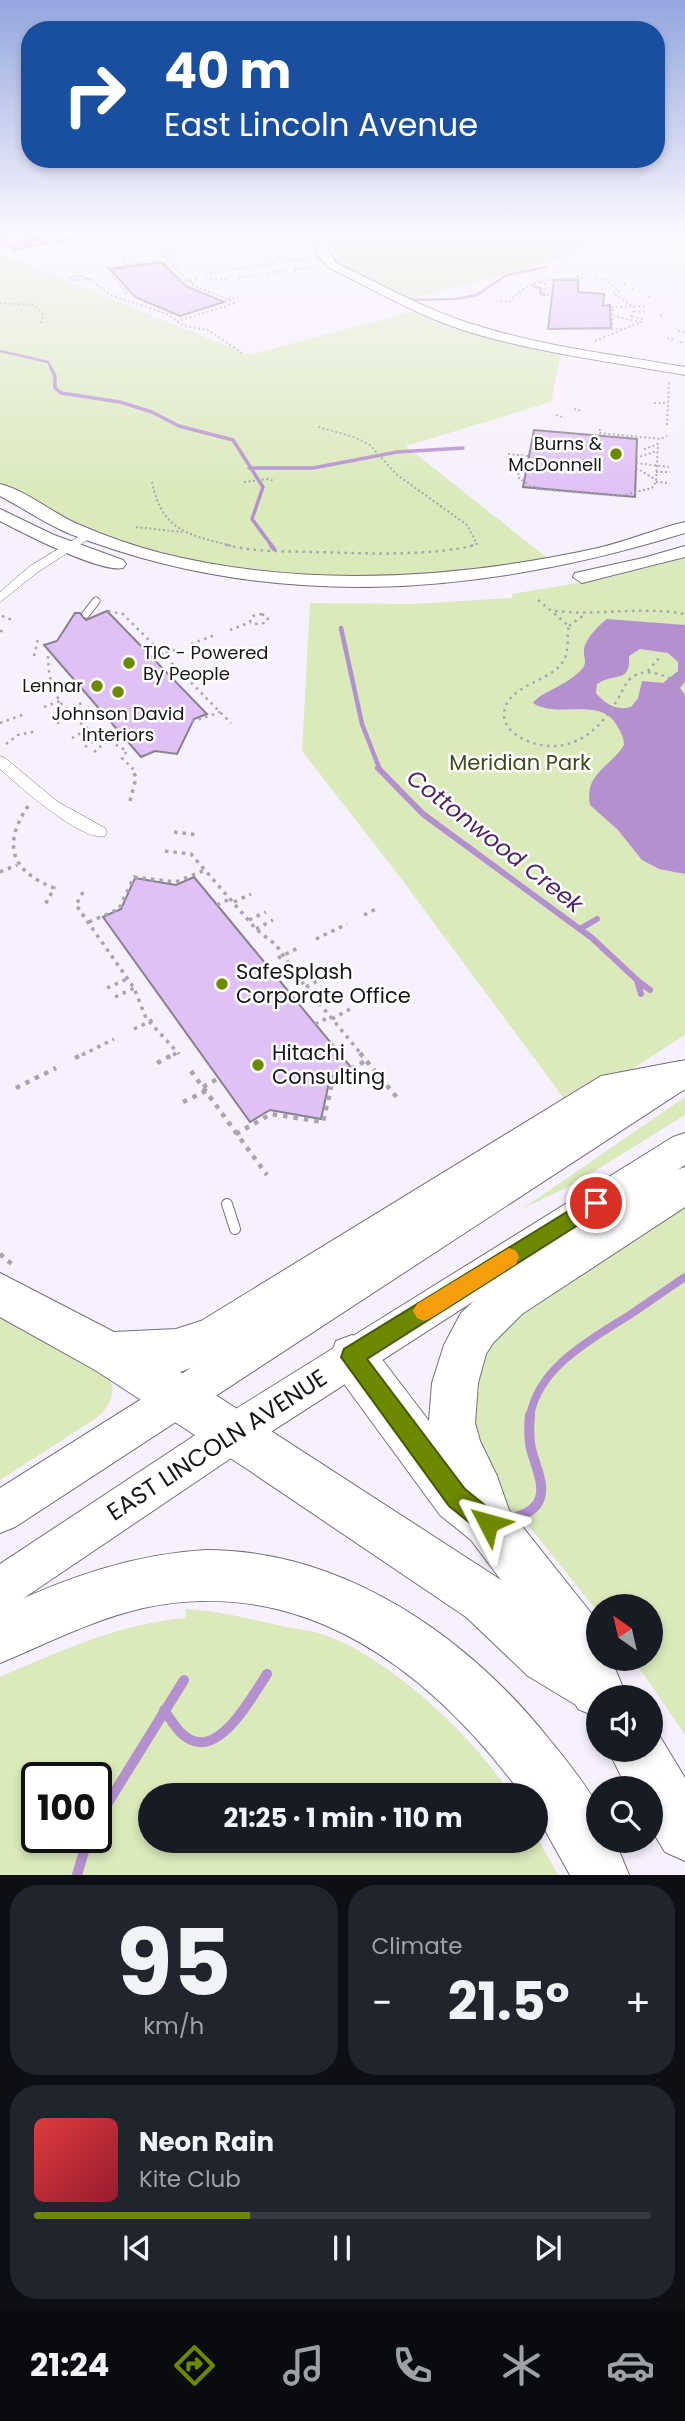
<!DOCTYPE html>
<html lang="en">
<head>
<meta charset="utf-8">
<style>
	body { margin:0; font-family:Poppins,sans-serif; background:#20242c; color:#f1f3f6; height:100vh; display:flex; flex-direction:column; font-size:26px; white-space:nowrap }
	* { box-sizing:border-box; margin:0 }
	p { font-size:23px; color:#9ea1a6 }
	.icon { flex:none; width:38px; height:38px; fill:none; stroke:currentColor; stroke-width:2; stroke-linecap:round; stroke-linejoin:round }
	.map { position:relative; height:1875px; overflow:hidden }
	.panel { display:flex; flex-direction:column; gap:10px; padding:10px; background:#0d0f14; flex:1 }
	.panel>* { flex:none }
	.banner { position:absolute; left:21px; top:21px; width:644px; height:147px; border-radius:28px; box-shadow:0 4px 10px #0003; background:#1a4fa0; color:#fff; overflow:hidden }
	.needle { width:46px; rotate:326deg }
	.fabs { position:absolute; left:586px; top:1594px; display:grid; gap:14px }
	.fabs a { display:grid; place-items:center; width:77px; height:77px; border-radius:50%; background:#171b24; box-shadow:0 4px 10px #0003; font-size:35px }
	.speed { position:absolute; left:21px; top:1762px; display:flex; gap:14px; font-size:35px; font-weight:700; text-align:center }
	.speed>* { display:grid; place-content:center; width:91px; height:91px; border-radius:50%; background:#171b24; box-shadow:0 4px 10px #0003; line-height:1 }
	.speed .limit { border:4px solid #111; border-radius:10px; background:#fff; color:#111 }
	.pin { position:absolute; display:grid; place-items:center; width:60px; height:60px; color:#fff; margin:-30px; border:4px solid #fff; border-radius:50%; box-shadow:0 2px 7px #0007 }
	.me { position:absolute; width:77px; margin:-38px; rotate:309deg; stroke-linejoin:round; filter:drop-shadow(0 0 5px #0008) }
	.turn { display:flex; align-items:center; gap:24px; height:147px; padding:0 28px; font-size:32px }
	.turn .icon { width:91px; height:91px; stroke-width:2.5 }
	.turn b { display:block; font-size:49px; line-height:60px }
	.big { font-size:52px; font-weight:700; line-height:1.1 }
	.panel .widget { flex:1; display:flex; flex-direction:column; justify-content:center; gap:10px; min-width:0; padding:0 24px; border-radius:28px; background:#20242c }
	.panel .dial { align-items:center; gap:0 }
	.dial b { font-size:91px; line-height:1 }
	.song { display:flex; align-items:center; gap:21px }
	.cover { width:84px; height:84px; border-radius:10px; background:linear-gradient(135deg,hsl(0 70% 55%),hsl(350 70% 35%)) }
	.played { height:7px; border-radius:4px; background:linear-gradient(90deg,#6d8900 35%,#363941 35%) }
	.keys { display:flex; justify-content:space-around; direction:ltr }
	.heat { display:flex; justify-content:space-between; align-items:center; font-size:38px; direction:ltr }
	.panel .tiles { flex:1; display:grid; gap:10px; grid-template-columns:1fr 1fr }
	.widget:last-child { grid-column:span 2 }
	.trip { position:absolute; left:138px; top:1783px; width:410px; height:70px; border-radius:35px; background:#171b24; box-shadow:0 4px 10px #0003; font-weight:700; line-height:70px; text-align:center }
	.tab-bar { display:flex; height:112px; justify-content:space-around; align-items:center; background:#090b0e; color:#9ea1a6 }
	.tab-bar .icon { width:49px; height:49px }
	.tab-bar .current { color:#6d8900 }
	.tab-bar b { font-size:32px; color:#f1f3f6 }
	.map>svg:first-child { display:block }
	.green { fill:#daeabb; fill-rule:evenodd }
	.water { fill:#b590cf; fill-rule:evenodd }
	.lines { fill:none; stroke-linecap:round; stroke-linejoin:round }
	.stream-far5 { stroke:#b590cf; stroke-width:2.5 }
	.stream-far4 { stroke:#b590cf; stroke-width:3.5 }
	.stream-far3 { stroke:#b590cf; stroke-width:4.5 }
	.stream-far2 { stroke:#b590cf; stroke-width:6 }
	.stream-far1 { stroke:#b590cf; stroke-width:8 }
	.stream { stroke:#b590cf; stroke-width:10 }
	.building { fill:#e0c1f6; stroke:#88818d; stroke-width:2 }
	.lane-far1-casing { stroke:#766f7b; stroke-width:9 }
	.lane-casing { stroke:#766f7b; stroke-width:12 }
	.street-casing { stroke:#766f7b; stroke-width:1 }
	.secondary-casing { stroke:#766f7b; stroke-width:2 }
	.primary-casing { stroke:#766f7b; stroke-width:2 }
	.highway-casing { stroke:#766f7b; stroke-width:2 }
	.path-far3 { stroke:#aaa4af; stroke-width:2; stroke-dasharray:2 2.5; stroke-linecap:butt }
	.path-far2 { stroke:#aaa4af; stroke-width:2.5; stroke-dasharray:2.5 4.5; stroke-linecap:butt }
	.path-far1 { stroke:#aaa4af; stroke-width:3.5; stroke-dasharray:3.5 5; stroke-linecap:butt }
	.path { stroke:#aaa4af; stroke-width:4.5; stroke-dasharray:4.5 6; stroke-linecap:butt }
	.lane-far1 { stroke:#fff; stroke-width:7 }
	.lane { stroke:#fff; stroke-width:10 }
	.street { fill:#fff; fill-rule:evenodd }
	.secondary { fill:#fff; fill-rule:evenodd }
	.primary { fill:#fff; fill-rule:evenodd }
	.highway { fill:#fff; fill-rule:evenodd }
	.route { fill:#6d8900; stroke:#475900; stroke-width:2 }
	.slow { fill:#f59e0b }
	.poi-dot { fill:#6d8900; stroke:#fff; stroke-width:2.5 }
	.labels { text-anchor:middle; stroke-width:5; stroke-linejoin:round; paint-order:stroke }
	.far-poi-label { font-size:18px; fill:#19161b; stroke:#fff; text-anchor:end }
	.park-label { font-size:21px; fill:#3e4c19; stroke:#fff }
	.poi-label { font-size:21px; fill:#19161b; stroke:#fff; text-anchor:start }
	.water-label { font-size:23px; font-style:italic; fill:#50206b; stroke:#fff }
	.near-street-label { font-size:24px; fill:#19161b; stroke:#fff }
</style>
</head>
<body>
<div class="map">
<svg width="685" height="1875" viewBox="0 0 685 1875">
	<rect width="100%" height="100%" fill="#f7f0fe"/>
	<path class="green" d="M340,231H594L569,257L410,299L343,267L334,261L328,246Z
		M0,254L249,355L415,311L476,334L561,353L551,402L406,446L551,561C512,565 474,572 435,575C291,586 122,563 0,482Z
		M685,558V1035L571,1108L400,877L302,751L310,603L413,604L512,598V594L607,578Z
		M685,1097V1115L574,1184L522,1209Z
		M685,1200V1735L633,1659H651V1606H598V1612L523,1519L515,1525L496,1501L468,1401L480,1391L478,1374L486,1353L508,1323Z
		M0,1315L109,1377C117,1392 110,1406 98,1417L0,1480Z
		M186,1609C221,1611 253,1620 286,1627C296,1629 308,1630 318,1633C383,1651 476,1738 511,1795L150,1796V1841H536V1835L558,1875H0V1677C60,1651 119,1624 185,1618ZM37,1778H96V1838H37Z"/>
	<path class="water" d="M607,619L685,625V681L680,688L685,695V874L659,869L642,860L618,830L590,805C584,773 611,767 624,745C624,737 620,731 616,724C599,697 557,719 533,703C542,691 567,686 582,669C588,662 583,657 584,649C586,638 599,625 607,619ZM640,649L668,653L678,662V671L663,683L642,681L638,698L631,707C617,711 605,704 596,693L597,684C614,672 631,684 629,656Z"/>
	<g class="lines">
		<path class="stream-far5" d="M57,241L112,231
			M533,286L540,288L541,294L545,295
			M475,296L507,275L546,267
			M412,300L456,299L478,295
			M0,351L48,362L52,370"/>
		<path class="stream-far4" d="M51,368L55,376V388L61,393L120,402L152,412L179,426L233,440L263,487L252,519L272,546
			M249,468H313L397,452L463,448"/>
		<path class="stream-far3" d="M271,545L274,549
			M341,628L362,724L380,770"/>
		<path class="stream-far2" d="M378,768L423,814L592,938L637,980L641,994
			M580,929L597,919
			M638,981L650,990"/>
		<path class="stream-far1" d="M530,1416C539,1366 592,1339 631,1314C649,1302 667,1289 685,1277"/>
		<path class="stream" d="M513,1518C522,1515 532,1512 537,1504C549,1487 532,1461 530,1443C529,1434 529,1424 530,1415
			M164,1710C172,1721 180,1737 194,1741C223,1751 254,1694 267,1674
			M96,1822L184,1680
			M77,1875L88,1838"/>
	</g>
	<path class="building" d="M16,231H24L47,243L16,250L0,241V234Z
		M161,262L186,286L224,302L180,316L135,297L110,269Z
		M554,280H578V292L604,294L603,306L610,305L611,328L548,329Z
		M534,430L637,439L635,497L523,487Z
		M107,611L207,714L194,719L177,754L155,751L141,757L44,645L57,641L75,613H80L86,620Z
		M194,877L350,1066L330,1078L321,1119L270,1110L250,1122L103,917L121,909L135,878L176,885Z"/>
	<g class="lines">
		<defs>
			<path id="lane-far1" d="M86,614L96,601"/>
			<path id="lane" d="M227,1204L235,1229"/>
			<path id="street" d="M85,533L95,535L38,572L0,602V592L30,566Z
				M0,756L5,758L58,802L105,828L107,832L105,836C81,842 18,785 0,769Z"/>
			<path id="secondary" d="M325,231H337L327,248L336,263C383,285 429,312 479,326C545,347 616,355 685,367V375C613,362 539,353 469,332C420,317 374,290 328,267L318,256L316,248Z
				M640,231H685V237L645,234Z
				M0,484C28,491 53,514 80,525C105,536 134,546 161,553C304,589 456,579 598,548C628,541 656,529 685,522V533C481,596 273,613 70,534C46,524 23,508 0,496Z
				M0,509L54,535L123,560L126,564L123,568C101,573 23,533 0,521Z
				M685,546V557L582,583L573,577L575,573L643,558Z"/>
			<path id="primary" d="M685,1060V1089L15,1527L0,1533V1488L674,1064Z
				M685,1133V1165L246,1448L15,1604L0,1610V1564L218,1420L673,1137Z"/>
			<path id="highway" d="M680,1061L685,1062V1090L622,1101L227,1355L180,1372L501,1580L471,1540L440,1515L336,1373L330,1357L336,1341L352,1335L368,1341L429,1421L432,1383L444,1345L461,1313L492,1284L671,1172L685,1167V1207L522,1314L493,1343L486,1354L478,1383L475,1423L480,1441L497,1476L509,1510L591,1613L598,1629V1659H611L624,1690L621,1698H598L597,1717L578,1709L576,1705L528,1676L466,1617L250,1471L95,1370L0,1317V1273L114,1332L176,1329L201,1321L601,1076Z
				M206,1550C343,1550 466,1635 549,1739C562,1755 592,1791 598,1809C601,1818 598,1831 598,1841H615L629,1875H570L536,1814V1796H523C432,1672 305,1573 143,1608C92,1620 48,1643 0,1663V1609C65,1578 133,1554 206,1550Z
				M651,1729L656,1730L685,1778V1861L665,1852L651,1829V1788H627L608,1750H651Z"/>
		</defs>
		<use href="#lane-far1" class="lane-far1-casing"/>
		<use href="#lane" class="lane-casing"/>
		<use href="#street" class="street-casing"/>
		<use href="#secondary" class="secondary-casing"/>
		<use href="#primary" class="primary-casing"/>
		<use href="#highway" class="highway-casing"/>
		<path class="path-far3" d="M0,234L13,231
			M34,236L59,231
			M172,255L163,256L193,285L236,303L177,321
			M124,261L127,265L142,263
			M283,262L309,258
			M259,266L274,263
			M107,267L126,293L131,292
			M229,270L249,267
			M294,270L312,267
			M268,273L283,271
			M206,275L219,271
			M81,276L89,279L74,280L69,277Z
			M577,277L583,278
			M238,278L257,275
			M596,278L605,279L619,291L613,293L634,307L630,320
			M89,279L111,295L167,314L183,326L208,330L242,353
			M211,279H227
			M181,282L197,279
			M540,282L545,284L544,293L552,296
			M624,284L628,285
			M632,289L636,287
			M648,297H653
			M500,301L509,302C530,279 544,279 574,279L552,280
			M224,302L236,297
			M0,303L34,305L43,314L41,323
			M611,307L645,306
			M634,311L645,312
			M660,315H665
			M632,317L643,319
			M584,329H623
			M612,329L613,307
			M678,331L685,332
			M667,338L675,340
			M595,341L641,322L614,316
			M680,342L685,343
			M654,403H668
			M574,409L583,411
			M556,415L565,418
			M667,425L669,382
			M318,427L354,437L370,445L396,474L467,525L477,544L469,546
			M600,429L599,433L661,439L667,436
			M508,454L528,456
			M521,455L518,477L530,486L539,487
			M636,458L657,451
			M636,463L669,467
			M636,468L655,479
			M656,472H670
			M152,482C162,532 190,535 232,546
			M244,482L268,479L274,481
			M656,482L670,483
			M536,489L620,496L652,488L656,482L658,444L642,450
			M136,527L182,532"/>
		<path class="path-far2" d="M226,545C254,552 283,551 312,552C361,553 429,557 475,545
			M538,600L569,626C566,638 570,653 562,663C548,683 505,685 504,715C504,726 513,734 523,739C563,758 595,737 616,702C622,693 625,681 634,676C651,666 669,679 685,685
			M108,611L123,614L231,723
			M555,611C599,616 642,606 685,614
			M262,614L268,618L266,623L255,624L250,621L253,616Z
			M2,616L12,620
			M569,626L584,615
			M230,630L251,622
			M0,631H5
			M191,644L215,635
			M34,656L38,639
			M48,656C48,711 84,727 127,751L122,758L134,770
			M146,660L177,649
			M648,671L659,658
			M44,707L60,701
			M66,709L82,703
			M192,722L220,712
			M0,723L25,714
			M57,723L72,718
			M72,738L87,730
			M6,744L18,735L37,731
			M85,747L99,737
			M94,752L106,742"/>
		<path class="path-far1" d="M130,801L136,778L132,768
			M28,806C2,845 11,871 54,888L45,905
			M174,832L199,835
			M165,851L191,854L256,929L276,945L307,989
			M0,872L17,865
			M83,892L76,905L134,988L146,1018L179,1054
			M234,902L251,894
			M217,905L230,899
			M364,915L378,908
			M249,920L266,912
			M89,922L119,909L134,877L176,882L205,870
			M256,929L273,920
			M316,939L347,924
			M278,958L298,948
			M306,987L323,978
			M107,988L127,979
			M115,997L134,988
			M319,1003L362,1055
			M332,1019L350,1009
			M315,1024L330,1017
			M134,1029L157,1018
			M82,1055L114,1039
			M173,1055L178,1052"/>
		<path class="path" d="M360,1053L399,1100
			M75,1058L85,1053
			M157,1063L176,1053
			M191,1071L267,1175
			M203,1087L219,1078
			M16,1088L56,1068
			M183,1102L206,1091
			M236,1134L271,1114L323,1122L333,1079L367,1060
			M0,1254L14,1266"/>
		<use href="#lane-far1" class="lane-far1"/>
		<use href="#lane" class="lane"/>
		<use href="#street" class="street"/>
		<use href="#secondary" class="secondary"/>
		<use href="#primary" class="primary"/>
		<use href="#highway" class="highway"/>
	</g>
	<linearGradient id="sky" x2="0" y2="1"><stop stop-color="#93a6de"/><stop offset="0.47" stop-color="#fbf8ff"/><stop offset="1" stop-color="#fbf8ff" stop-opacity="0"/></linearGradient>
	<rect width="685" height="493" fill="url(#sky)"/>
	<path class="route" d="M596,1194L603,1197L606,1203L603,1209L367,1359L465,1489L497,1515L500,1523L497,1531L488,1535L480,1531L449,1506L341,1357L344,1349Z"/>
	<path class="slow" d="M509,1248L516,1251L519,1257L516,1264L431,1318L424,1321L417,1318L413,1311L417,1304Z"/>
	<g class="poi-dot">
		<circle cx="616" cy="454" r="7"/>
		<circle cx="129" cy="663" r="7"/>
		<circle cx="97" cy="686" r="7"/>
		<circle cx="118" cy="692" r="7"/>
		<circle cx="222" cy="984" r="7"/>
		<circle cx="258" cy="1065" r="7"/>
	</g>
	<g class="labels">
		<g class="far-poi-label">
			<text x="602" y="450">Burns &amp;<tspan x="602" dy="21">McDonnell</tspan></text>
			<text x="143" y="659" text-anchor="start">TIC - Powered<tspan x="143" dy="21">By People</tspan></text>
			<text x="83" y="692">Lennar</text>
			<text x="118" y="720" text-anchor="middle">Johnson David<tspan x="118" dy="21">Interiors</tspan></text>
		</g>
		<g class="park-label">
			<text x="520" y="770">Meridian Park</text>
		</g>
		<g class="poi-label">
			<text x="236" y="979">SafeSplash<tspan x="236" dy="24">Corporate Office</tspan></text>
			<text x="272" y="1060">Hitachi<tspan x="272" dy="24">Consulting</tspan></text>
		</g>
		<g class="water-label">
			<text transform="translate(495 841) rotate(38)" y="8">Cottonwood Creek</text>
		</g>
		<g class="near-street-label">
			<text transform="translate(217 1445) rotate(-33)" y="8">EAST LINCOLN AVENUE</text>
		</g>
	</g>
</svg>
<div class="fabs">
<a><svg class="needle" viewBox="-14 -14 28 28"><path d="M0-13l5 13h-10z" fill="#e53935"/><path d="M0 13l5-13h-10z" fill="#9ea1a6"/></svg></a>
<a><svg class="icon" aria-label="sound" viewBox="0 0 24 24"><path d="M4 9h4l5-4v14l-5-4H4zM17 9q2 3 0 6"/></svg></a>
<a><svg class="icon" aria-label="search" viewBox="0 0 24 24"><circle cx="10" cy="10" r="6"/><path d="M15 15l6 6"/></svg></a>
</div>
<div class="speed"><div class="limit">100</div></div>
<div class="pin" style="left:596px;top:1203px;background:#d93025"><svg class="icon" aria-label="arrive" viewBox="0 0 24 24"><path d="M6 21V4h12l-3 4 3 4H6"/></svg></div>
<svg class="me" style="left:488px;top:1523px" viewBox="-20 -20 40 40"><path d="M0-17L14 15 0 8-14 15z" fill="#6d8900" stroke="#fff" stroke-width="4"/></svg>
<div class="trip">21:25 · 1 min · 110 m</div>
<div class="banner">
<div class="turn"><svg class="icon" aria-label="right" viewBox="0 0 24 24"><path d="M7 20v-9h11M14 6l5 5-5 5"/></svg><div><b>40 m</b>East Lincoln Avenue</div></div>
</div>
</div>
<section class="panel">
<div class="tiles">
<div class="widget dial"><b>95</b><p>km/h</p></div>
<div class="widget"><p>Climate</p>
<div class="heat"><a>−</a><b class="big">21.5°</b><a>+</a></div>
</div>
<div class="widget">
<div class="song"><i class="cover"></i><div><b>Neon Rain</b><p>Kite Club</p></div></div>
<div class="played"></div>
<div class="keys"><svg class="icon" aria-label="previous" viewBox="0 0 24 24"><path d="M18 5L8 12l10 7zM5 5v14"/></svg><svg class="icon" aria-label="pause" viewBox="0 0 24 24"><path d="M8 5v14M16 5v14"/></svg><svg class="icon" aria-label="next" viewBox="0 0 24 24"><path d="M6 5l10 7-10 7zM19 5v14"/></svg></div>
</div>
</div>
</section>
<nav class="tab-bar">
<b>21:24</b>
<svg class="icon current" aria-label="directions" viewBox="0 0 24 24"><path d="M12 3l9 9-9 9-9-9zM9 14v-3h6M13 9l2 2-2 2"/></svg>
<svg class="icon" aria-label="music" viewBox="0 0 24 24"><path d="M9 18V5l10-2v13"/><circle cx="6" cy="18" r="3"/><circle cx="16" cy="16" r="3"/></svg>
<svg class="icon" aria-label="phone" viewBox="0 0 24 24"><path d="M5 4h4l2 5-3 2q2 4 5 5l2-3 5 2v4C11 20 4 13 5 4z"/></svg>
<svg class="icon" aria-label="climate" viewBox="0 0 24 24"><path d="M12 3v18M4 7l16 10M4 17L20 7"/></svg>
<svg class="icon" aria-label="car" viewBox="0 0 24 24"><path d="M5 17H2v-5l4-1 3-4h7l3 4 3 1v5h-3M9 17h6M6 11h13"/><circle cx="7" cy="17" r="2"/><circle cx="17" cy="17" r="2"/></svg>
</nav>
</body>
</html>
